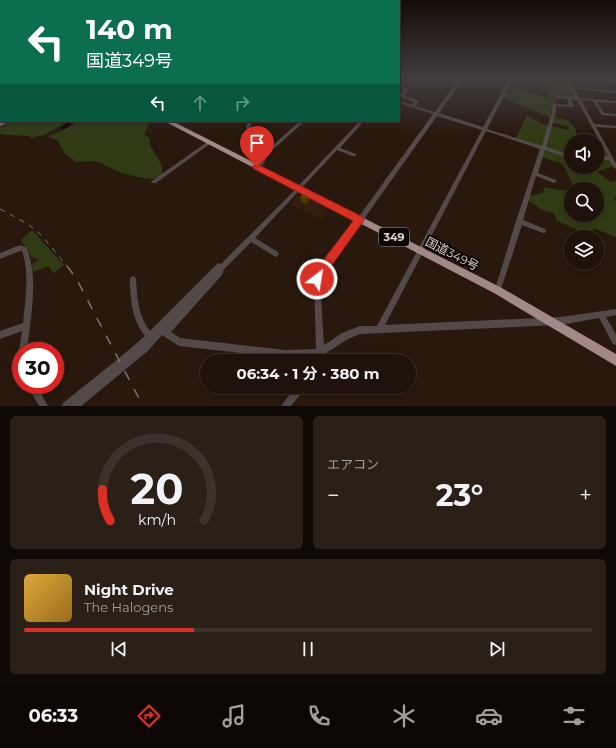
<!DOCTYPE html>
<html lang="ja">
<head>
<meta charset="utf-8">
<style>
	body { margin:0; font-family:Montserrat,"Noto Sans JP",sans-serif; background:#2b2018; color:#f1f3f6; height:100vh; display:flex; flex-direction:column; font-size:15px; white-space:nowrap }
	* { box-sizing:border-box; margin:0 }
	p { font-size:13px; color:#a19e9c }
	.icon { flex:none; width:22px; height:22px; fill:none; stroke:currentColor; stroke-width:2; stroke-linecap:round; stroke-linejoin:round }
	.map { position:relative; height:406px; overflow:hidden }
	.panel { display:flex; flex-direction:column; gap:10px; padding:10px; background:#100a06; flex:1 }
	.panel>* { flex:none }
	.top-card { position:absolute; left:0px; top:0px; width:400px; height:122px; box-shadow:0 2px 6px #0003,0 0 0 1px #3c322b; background:#0b6e4f; color:#fff; overflow:hidden }
	.tools { position:absolute; left:564px; top:134px; display:grid; gap:8px }
	.tools a { display:grid; place-items:center; width:40px; height:40px; border-radius:50%; background:#1e120a; box-shadow:0 2px 6px #0003,0 0 0 1px #3c322b; font-size:20px }
	.speed { position:absolute; left:12px; top:342px; display:flex; gap:8px; font-size:20px; font-weight:700; text-align:center }
	.speed>* { display:grid; place-content:center; width:52px; height:52px; border-radius:50%; background:#1e120a; box-shadow:0 2px 6px #0003,0 0 0 1px #3c322b; line-height:1 }
	.speed .limit { border:6px solid #d22; background:#fff; color:#111 }
	.pin { position:absolute; display:grid; place-items:center; width:34px; height:34px; color:#fff; margin:-41px -17px; border-radius:50% 50% 50% 0; rotate:-45deg; box-shadow:0 0 4px #0007 }
	.pin .icon { rotate:45deg }
	.me { position:absolute; width:44px; margin:-22px; rotate:31deg; stroke-linejoin:round; filter:drop-shadow(0 0 3px #0008) }
	.turn { display:flex; align-items:center; gap:14px; height:84px; padding:0 20px; font-size:18px }
	.turn .icon { width:52px; height:52px; stroke-width:2.5 }
	.turn b { display:block; font-size:28px; line-height:34px }
	.lanes { display:flex; align-items:center; height:38px; padding:0 20px; background:#0003; justify-content:center; gap:20px; direction:ltr }
	.lanes .off { opacity:.35 }
	.big { font-size:30px; font-weight:700; line-height:1.1 }
	.panel .tile { flex:1; display:flex; flex-direction:column; justify-content:center; gap:6px; min-width:0; padding:0 14px; border-radius:6px; background:#2b2018 }
	.panel .dial { align-items:center; gap:0 }
	.dial svg { height:104px; overflow:visible; fill:none; stroke:#3c322b; stroke-width:7; stroke-linecap:round; text-anchor:middle }
	.dial text { fill:#f1f3f6; stroke:none }
	.song { display:flex; align-items:center; gap:12px }
	.cover { width:48px; height:48px; border-radius:6px; background:linear-gradient(135deg,hsl(40 70% 55%),hsl(40 70% 35%)) }
	.played { height:4px; border-radius:2px; background:linear-gradient(90deg,#d93025 30%,#3c322b 30%) }
	.keys { display:flex; justify-content:space-around; direction:ltr }
	.heat { display:flex; justify-content:space-between; align-items:center; font-size:22px; direction:ltr }
	.panel .tiles { flex:1; display:grid; gap:10px; grid-template-columns:1fr 1fr }
	.tile:last-child { grid-column:span 2 }
	.trip { position:absolute; left:200px; top:354px; width:216px; height:40px; border-radius:20px; background:#1e120a; box-shadow:0 2px 6px #0003,0 0 0 1px #3c322b; font-weight:700; line-height:40px; text-align:center }
	.tabs { display:flex; height:64px; justify-content:space-around; align-items:center; background:#0c0704; color:#a19e9c }
	.tabs .icon { width:28px; height:28px }
	.tabs .selected { color:#d93025 }
	.tabs b { font-size:18px; color:#f1f3f6 }
	.map>svg:first-child { display:block }
	.built { fill:#331d0e }
	.green { fill:#303b15; fill-rule:evenodd }
	.lines { fill:none; stroke-linecap:round; stroke-linejoin:round }
	.river { fill:#15000b; fill-rule:evenodd }
	.minor { fill:#544949; fill-rule:evenodd }
	.major { fill:#8c7676; fill-rule:evenodd }
	.highway { fill:#a28887; fill-rule:evenodd }
	.rail-far1 { stroke:#807168; stroke-width:1; stroke-dasharray:5.5 5.5; stroke-linecap:butt }
	.rail { stroke:#807168; stroke-width:1.5; stroke-dasharray:10 10; stroke-linecap:butt }
	.minor-bridge { stroke:#544949; stroke-width:8 }
	.wall { fill:#513e00 }
	.shaded-wall { fill:#423200 }
	.building { fill:#5e4800; stroke:#423200 }
	.route { fill:#d93025; stroke:#8d1f18 }
	.labels { text-anchor:middle; stroke-width:4; stroke-linejoin:round; paint-order:stroke }
	.shield { fill:#0b0503; stroke:#a09690; stroke-width:1 }
	.shield-label { font-size:11px; font-weight:bold; fill:#e0d4cd }
	.street-label { font-size:12px; fill:#e0d4cd; stroke:#0b0503 }
</style>
</head>
<body>
<div class="map">
<svg width="616" height="406" viewBox="0 0 616 406">
	<rect width="100%" height="100%" fill="#28180d"/>
	<path class="built" d="M306,195L325,205L329,209L321,220L289,204L298,196Z"/>
	<path class="green" d="M545,79H552L553,82L568,84L576,98L553,95L557,104L552,105L551,114L555,117L567,120L576,129V137L591,141H571V167H597V144L603,146L613,166L597,172L611,182L616,181V197H614L616,202V237L593,228L592,236L557,221L554,213L542,210L528,200L530,196L543,193L544,187L558,190H570L573,185L563,164L542,157L546,149L516,138L527,115L542,124L569,130V127L554,123L547,116L503,98L505,93L511,94L513,92L510,87L549,98L544,83ZM571,189H597V215H571Z
		M14,121H52L64,124L44,135L30,138V136L4,135L0,133V128Z
		M79,121H150L144,134L150,139V145L161,163L163,174L154,179L143,178L121,173L96,161L76,162L65,154L58,141L47,136L59,132Z
		M32,230L64,265L54,273L48,266L33,272L32,264L38,261V259L32,258L21,240Z"/>
	<g class="lines">
		<path class="river" d="M70,121H77L65,129H61V127Z"/>
		<path class="minor" d="M400,79H404L400,84H399V80Z
			M459,79H463L439,113L483,127L509,79H513L487,129L542,146L552,112V105L554,104L569,105L567,99L556,98L554,97L556,96L575,97L565,79H569L573,87L616,91V93L575,89L579,98L616,101V103L597,102L604,113L616,114V116L602,115L593,101L581,100L594,124L616,126V128L596,127L616,163V169L614,168L609,160H597V156H608L577,100L571,99L574,106L573,107L556,106V112L546,147L571,155V159L545,150L538,173L556,180L557,181L554,183L536,176L523,220L545,229L546,231L545,233H543L522,225L502,286L501,288L499,289L497,288L496,286L516,221L540,149L486,131L385,325L561,317L616,309V315L606,317L616,334V345L613,344L599,318L561,325L360,334L348,339L323,355L322,361H314L315,357L285,358L179,346L162,335L147,352L144,353L141,352L140,350L124,365L73,406H62L63,403L118,359L145,336C132,320 130,299 130,279L131,277L133,276L135,277L136,279C137,297 138,316 150,331L217,264L219,263L221,264L283,202L360,121H364L340,148L356,154V156H352L337,150L255,238L278,252L279,254L278,256L276,257L274,256L251,242L224,269L222,275L171,332L180,338L285,350L316,349L314,279L317,272L357,218H360V215L433,114L399,103V101L412,105L414,102L400,97V95L404,90L399,88V86L409,90L404,96L418,100L419,101L415,106L435,112ZM437,116L482,130L377,326H360L342,333L324,345L320,279L322,276L361,222V219H364Z
			M572,79H588L616,82V84L574,80Z
			M0,101H1V103H0Z
			M0,117H1V119H0Z
			M7,121H12L0,127V124Z
			M248,121H252L250,128C260,135 268,131 272,146L300,121H305L268,154L264,164L257,169L255,167L260,162L264,153L268,149C263,129 257,139 246,128Z
			M207,142H211V143L156,183H152L151,182L152,181Z
			M20,245L26,247C40,277 30,319 27,351H21V354L19,351L22,331L0,339V331L23,323C25,300 30,274 22,251H20L0,259V253Z
			M27,385H36L48,406H39Z
			M296,387H305L304,390L291,406H282L283,403Z"/>
		<path class="major" d="M1,121H8L0,126V122Z"/>
		<path class="highway" d="M164,121H172L500,287L616,354V366L494,293Z"/>
		<path class="rail-far1" d="M0,209L28,224L42,236L68,267"/>
		<path class="rail" d="M67,266L76,278L143,406"/>
		<path class="minor-bridge" d="M75,406L144,349"/>
	</g>
	<path class="wall" d="M310,195V199L306,204L301,201L300,197Z"/>
	<path class="shaded-wall" d="M310,195V199L306,204V200Z"/>
	<path class="building" d="M305,192L310,195L306,200L300,197Z"/>
	<linearGradient id="sky" x2="0" y2="1"><stop stop-color="#160d07"/><stop offset="0.58" stop-color="#423d40"/><stop offset="1" stop-color="#423d40" stop-opacity="0"/></linearGradient>
	<rect width="616" height="136" fill="url(#sky)"/>
	<path class="route" d="M257,164L363,217L364,220L363,222L324,276L321,283L317,284L314,283L312,279L315,271L353,221L254,169L252,167Z"/>
	<g class="labels">
		<rect class="shield" x="379" y="228" width="30" height="18" rx="3"/>
		<g class="shield-label">
			<text x="394" y="241">349</text>
		</g>
		<g class="street-label">
			<text transform="translate(452 254) rotate(27)" y="4">国道349号</text>
		</g>
	</g>
</svg>
<div class="tools">
<a><svg class="icon" aria-label="sound" viewBox="0 0 24 24"><path d="M4 9h4l5-4v14l-5-4H4zM17 9q2 3 0 6"/></svg></a>
<a><svg class="icon" aria-label="search" viewBox="0 0 24 24"><circle cx="10" cy="10" r="6"/><path d="M15 15l6 6"/></svg></a>
<a><svg class="icon" aria-label="layers" viewBox="0 0 24 24"><path d="M12 4l9 5-9 5-9-5zM3 14l9 5 9-5"/></svg></a>
</div>
<div class="speed"><div class="limit">30</div></div>
<div class="pin" style="left:257px;top:167px;background:#d93025"><svg class="icon" aria-label="arrive" viewBox="0 0 24 24"><path d="M6 21V4h12l-3 4 3 4H6"/></svg></div>
<svg class="me" style="left:317px;top:279px" viewBox="-20 -20 40 40"><circle r="17" fill="#d93025" stroke="#fff" stroke-width="3"/><path d="M0-11L8 9 0 5-8 9z" fill="#fff"/></svg>
<div class="trip">06:34 · 1 分 · 380 m</div>
<div class="top-card">
<div class="turn"><svg class="icon" aria-label="left" viewBox="0 0 24 24"><path d="M17 20v-9H6M10 6l-5 5 5 5"/></svg><div><b>140 m</b>国道349号</div></div>
<div class="lanes"><svg class="icon" aria-label="left" viewBox="0 0 24 24"><path d="M17 20v-9H6M10 6l-5 5 5 5"/></svg><svg class="icon off" aria-label="ahead" viewBox="0 0 24 24"><path d="M12 20V5M6 11l6-6 6 6"/></svg><svg class="icon off" aria-label="right" viewBox="0 0 24 24"><path d="M7 20v-9h11M14 6l5 5-5 5"/></svg></div>
</div>
</div>
<section class="panel">
<div class="tiles">
<div class="tile dial"><svg viewBox="0 0 100 80">
<path d="M14 69A42 42 0 1 1 86 69"/>
<path d="M14 69A42 42 0 0 1 8 45" stroke="#d93025"/>
<text x="50" y="56" font-size="32" font-weight="700">20</text>
<text x="50" y="72" font-size="11">km/h</text>
</svg></div>
<div class="tile"><p>エアコン</p>
<div class="heat"><a>−</a><b class="big">23°</b><a>+</a></div>
</div>
<div class="tile">
<div class="song"><i class="cover"></i><div><b>Night Drive</b><p>The Halogens</p></div></div>
<div class="played"></div>
<div class="keys"><svg class="icon" aria-label="previous" viewBox="0 0 24 24"><path d="M18 5L8 12l10 7zM5 5v14"/></svg><svg class="icon" aria-label="pause" viewBox="0 0 24 24"><path d="M8 5v14M16 5v14"/></svg><svg class="icon" aria-label="next" viewBox="0 0 24 24"><path d="M6 5l10 7-10 7zM19 5v14"/></svg></div>
</div>
</div>
</section>
<nav class="tabs">
<b>06:33</b>
<svg class="icon selected" aria-label="directions" viewBox="0 0 24 24"><path d="M12 3l9 9-9 9-9-9zM9 14v-3h6M13 9l2 2-2 2"/></svg>
<svg class="icon" aria-label="music" viewBox="0 0 24 24"><path d="M9 18V5l10-2v13"/><circle cx="6" cy="18" r="3"/><circle cx="16" cy="16" r="3"/></svg>
<svg class="icon" aria-label="phone" viewBox="0 0 24 24"><path d="M5 4h4l2 5-3 2q2 4 5 5l2-3 5 2v4C11 20 4 13 5 4z"/></svg>
<svg class="icon" aria-label="climate" viewBox="0 0 24 24"><path d="M12 3v18M4 7l16 10M4 17L20 7"/></svg>
<svg class="icon" aria-label="car" viewBox="0 0 24 24"><path d="M5 17H2v-5l4-1 3-4h7l3 4 3 1v5h-3M9 17h6M6 11h13"/><circle cx="7" cy="17" r="2"/><circle cx="17" cy="17" r="2"/></svg>
<svg class="icon" aria-label="filters" viewBox="0 0 24 24"><path d="M4 7h16M4 17h16"/><circle cx="9" cy="7" r="2"/><circle cx="15" cy="17" r="2"/></svg>
</nav>
</body>
</html>
